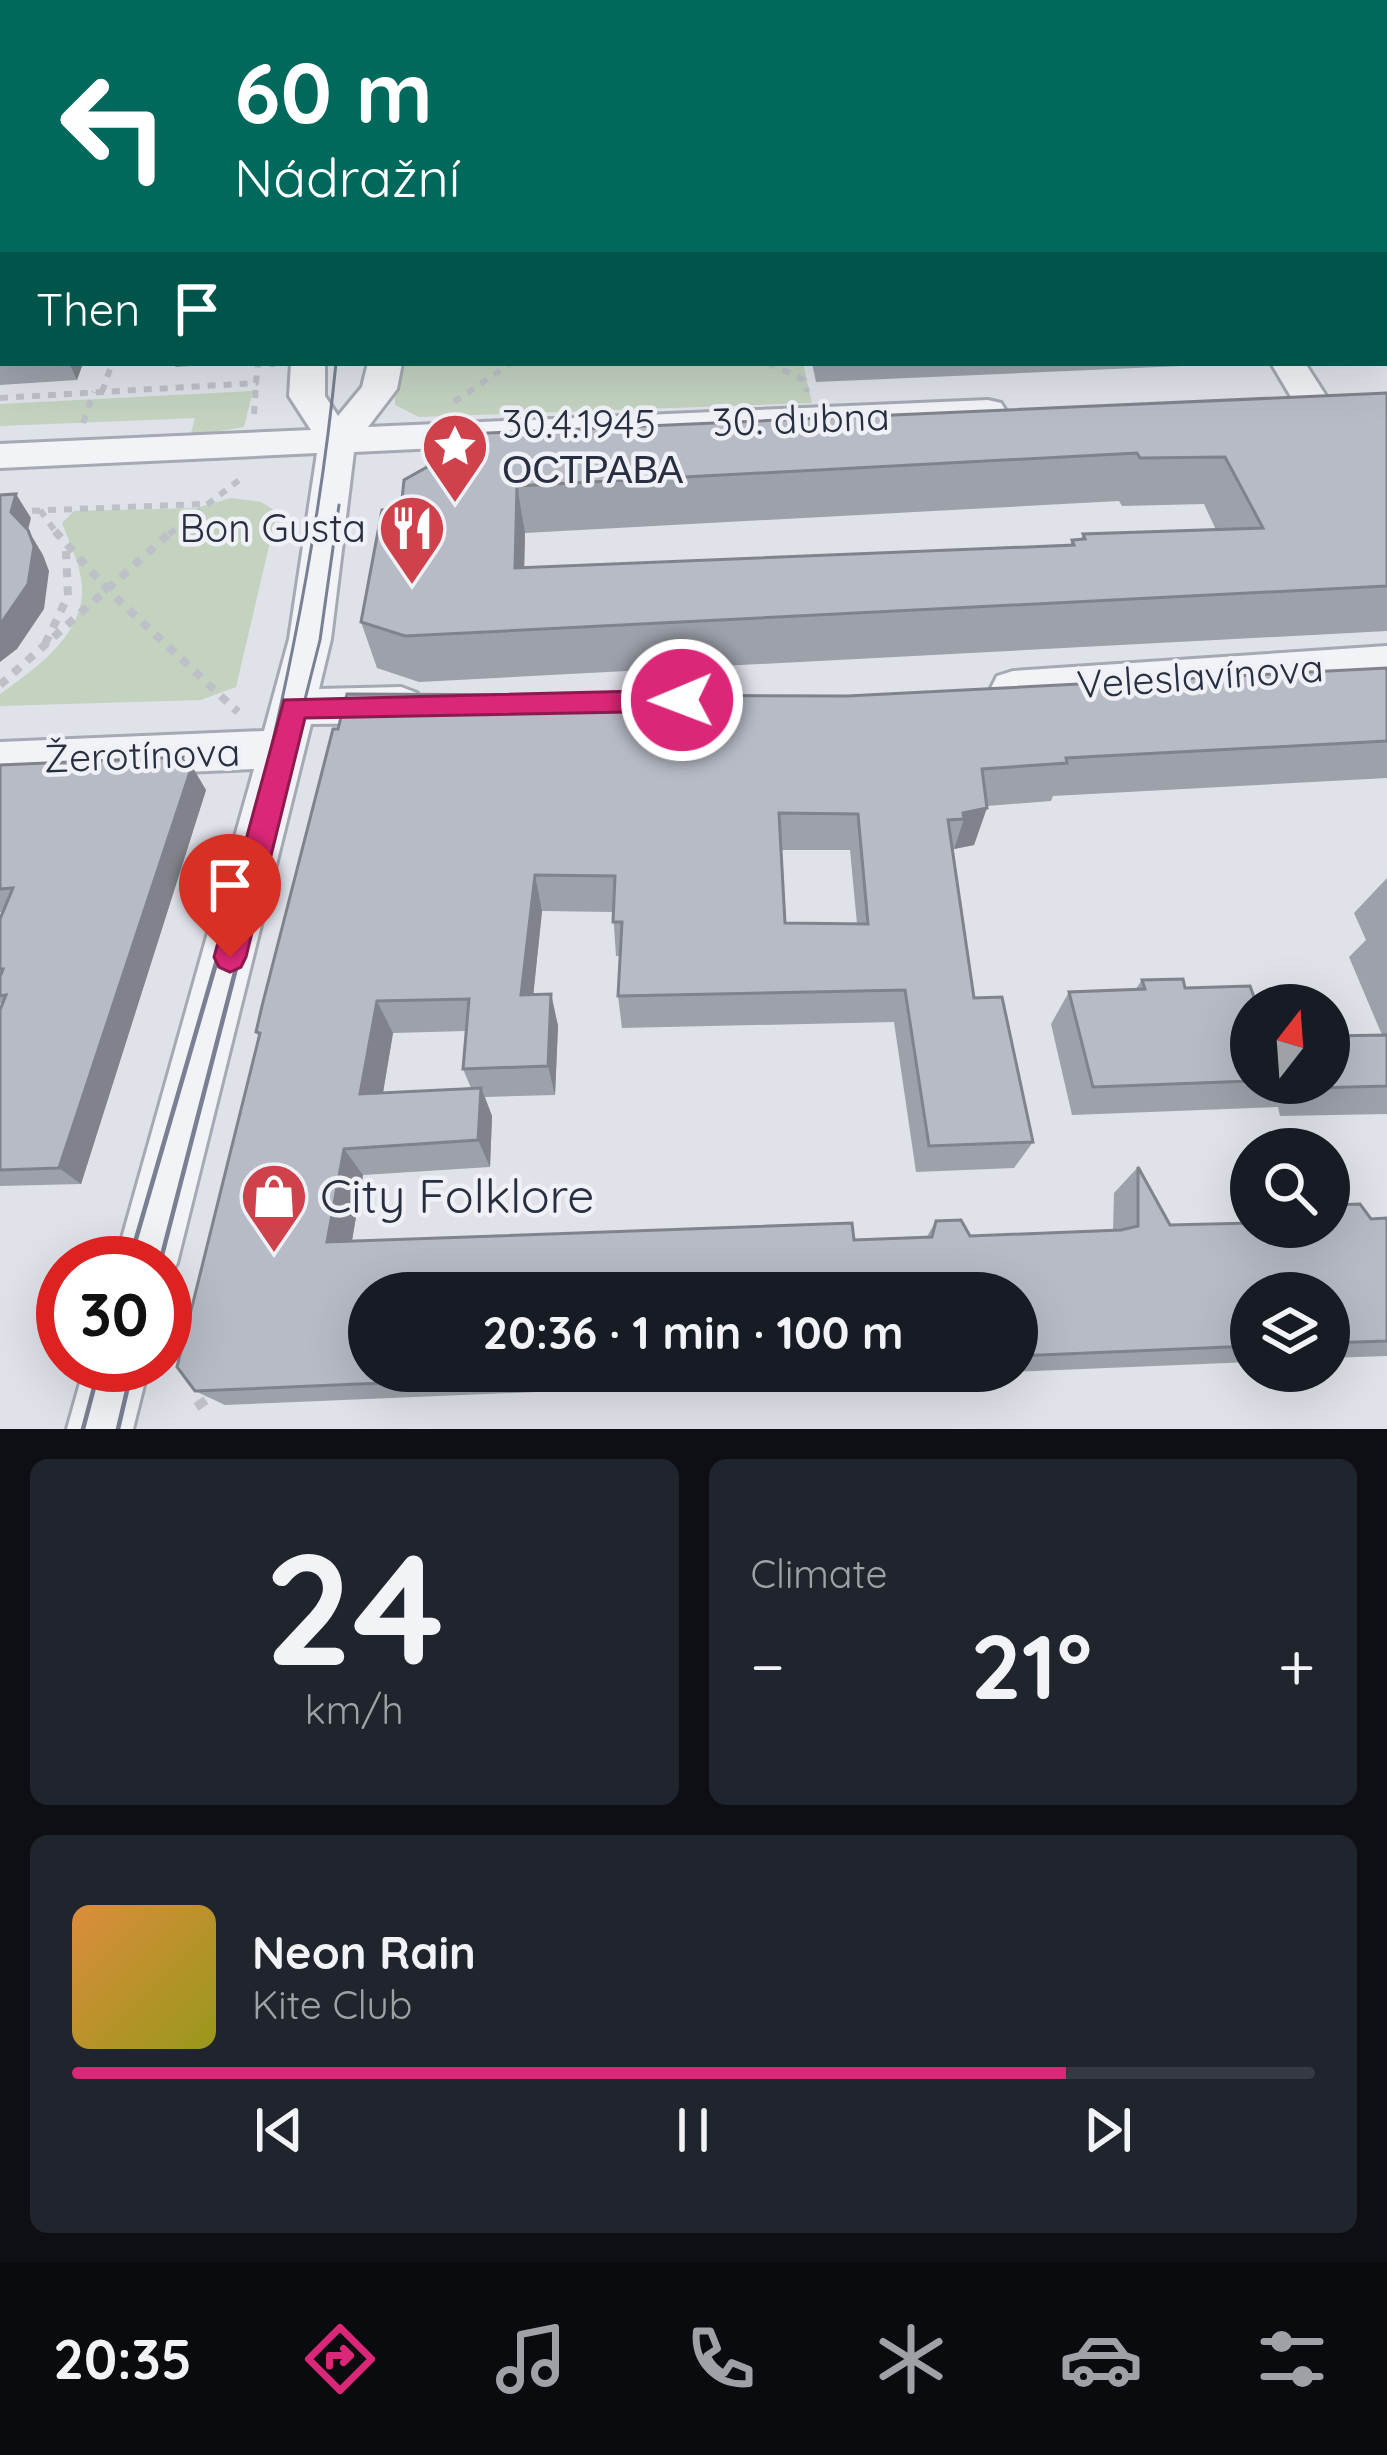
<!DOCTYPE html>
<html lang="en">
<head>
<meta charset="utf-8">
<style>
	body { margin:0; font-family:Quicksand,sans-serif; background:#20242c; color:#f1f3f6; height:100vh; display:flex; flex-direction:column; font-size:45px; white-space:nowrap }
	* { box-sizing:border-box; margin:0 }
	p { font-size:39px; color:#9ea1a6 }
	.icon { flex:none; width:66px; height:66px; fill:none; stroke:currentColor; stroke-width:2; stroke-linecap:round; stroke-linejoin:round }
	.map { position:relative; height:1429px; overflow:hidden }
	.panel { display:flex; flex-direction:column; gap:30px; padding:30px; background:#0d0f14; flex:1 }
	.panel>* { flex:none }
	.banner { position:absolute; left:0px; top:0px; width:1389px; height:366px; box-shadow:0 12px 48px #0002; background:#00695c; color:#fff; overflow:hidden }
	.needle { width:78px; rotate:17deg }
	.controls { position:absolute; left:1230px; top:984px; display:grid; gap:24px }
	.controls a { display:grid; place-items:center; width:120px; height:120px; border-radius:50%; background:#171b24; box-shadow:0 12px 48px #0002; font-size:60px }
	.speed { position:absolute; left:36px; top:1236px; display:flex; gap:24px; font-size:60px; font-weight:700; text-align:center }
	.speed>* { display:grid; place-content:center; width:156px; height:156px; border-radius:50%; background:#171b24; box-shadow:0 12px 48px #0002; line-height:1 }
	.speed .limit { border:18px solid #d22; background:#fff; color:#111 }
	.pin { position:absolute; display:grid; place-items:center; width:102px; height:102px; color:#fff; margin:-123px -51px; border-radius:50% 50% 50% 0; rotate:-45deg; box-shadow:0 0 12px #0007 }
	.pin .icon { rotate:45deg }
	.me { position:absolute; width:132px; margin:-66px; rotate:269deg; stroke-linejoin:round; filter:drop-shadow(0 0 9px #0008) }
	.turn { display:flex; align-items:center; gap:42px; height:252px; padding:0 36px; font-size:54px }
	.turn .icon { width:156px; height:156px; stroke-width:2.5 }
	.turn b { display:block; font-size:84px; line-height:102px }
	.then { display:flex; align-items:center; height:114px; padding:0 36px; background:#0003; gap:24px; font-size:45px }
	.big { font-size:90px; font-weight:700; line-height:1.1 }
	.panel .tile { flex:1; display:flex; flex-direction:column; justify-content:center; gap:18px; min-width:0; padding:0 42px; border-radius:18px; background:#20242c }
	.panel .dial { align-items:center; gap:0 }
	.dial b { font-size:156px; line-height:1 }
	.song { display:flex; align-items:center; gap:36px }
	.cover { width:144px; height:144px; border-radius:18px; background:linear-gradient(135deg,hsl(30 70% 55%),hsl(60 70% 35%)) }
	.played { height:12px; border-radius:6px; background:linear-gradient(90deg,#db2777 80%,#363941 80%) }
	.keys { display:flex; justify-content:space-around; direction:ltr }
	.heat { display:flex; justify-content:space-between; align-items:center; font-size:66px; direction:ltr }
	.panel .tiles { flex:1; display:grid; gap:30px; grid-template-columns:1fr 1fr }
	.tile:last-child { grid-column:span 2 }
	.trip { position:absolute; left:348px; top:1272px; width:690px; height:120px; border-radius:60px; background:#171b24; box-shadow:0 12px 48px #0002; font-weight:700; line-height:120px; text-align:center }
	.tabs { display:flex; height:192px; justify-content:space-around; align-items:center; background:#090b0e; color:#9ea1a6 }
	.tabs .icon { width:84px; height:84px }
	.tabs .active { color:#db2777 }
	.tabs b { font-size:54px; color:#f1f3f6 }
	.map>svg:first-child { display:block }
	.green { fill:#c3d3c0 }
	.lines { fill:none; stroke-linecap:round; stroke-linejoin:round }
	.lane-casing { stroke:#a4a9b3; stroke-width:6 }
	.street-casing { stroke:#a4a9b3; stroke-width:6 }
	.path-far3 { stroke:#bdc0c7; stroke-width:4.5; stroke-dasharray:6 6; stroke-linecap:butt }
	.path-far2 { stroke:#bdc0c7; stroke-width:6; stroke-dasharray:8 8; stroke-linecap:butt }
	.path-far1 { stroke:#bdc0c7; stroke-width:8; stroke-dasharray:9 9; stroke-linecap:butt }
	.path { stroke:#bdc0c7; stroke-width:9; stroke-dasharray:12 12; stroke-linecap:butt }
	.lane { fill:#f2f3f7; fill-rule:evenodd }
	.street { fill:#f2f3f7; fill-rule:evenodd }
	.tram-far1 { stroke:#798093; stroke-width:3 }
	.tram { stroke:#798093; stroke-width:4.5 }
	.wall { fill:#9da1aa; fill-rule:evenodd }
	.shaded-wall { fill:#80838b }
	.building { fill:#b7bbc6; stroke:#80838b; stroke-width:3; fill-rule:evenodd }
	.route { fill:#db2777; stroke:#8e194d; stroke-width:3 }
	.labels { text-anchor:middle; stroke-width:9; stroke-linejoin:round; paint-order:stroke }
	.street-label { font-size:39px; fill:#282f40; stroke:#eff1f6 }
	.poi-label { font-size:39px; fill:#282f40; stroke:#eff1f6; text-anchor:start }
	.near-poi-label { font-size:48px; fill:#282f40; stroke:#eff1f6; text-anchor:start }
</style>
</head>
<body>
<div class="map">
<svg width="1387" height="1429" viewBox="0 0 1387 1429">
	<rect width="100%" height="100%" fill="#dfe2e9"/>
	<path class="green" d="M672,0H1183L1185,3H673Z
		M395,363H803L812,403L419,417L395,405Z
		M253,391L244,427L190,436L195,418L0,426V404Z
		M231,498L261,502L277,512L236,687L201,700L0,706V694C32,671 79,639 82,595C84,572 70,544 62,523L74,511L196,508Z"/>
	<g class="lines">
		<defs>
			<path id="lane" d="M738,0H750L751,3H739Z"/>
			<path id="street" d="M281,0H305L280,3Z
				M361,0H385V3H361Z
				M1187,0H1211L1213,3H1189Z
				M1386,9H1387V23H1386Z
				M291,363H325V396L338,416L362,387L368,363H402L397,389L368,427L988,400L1001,403L1006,411L1001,419L988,422L354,452L331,639L319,689L401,687L417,693L423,705L417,717L401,723L311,724L177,1263L165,1286V1263H115L254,769L0,780V742L264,731L289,639L317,453L0,468V444L311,430L289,396Z
				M1271,363H1305L1328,399L1323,407H1297Z
				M1387,646V680L1013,705L997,700L991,688L997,676L1013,671Z
				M85,1365H149L133,1429H67Z"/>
		</defs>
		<use href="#lane" class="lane-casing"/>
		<use href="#street" class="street-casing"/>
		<path class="path-far3" d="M856,0H952
			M678,3L685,0"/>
		<path class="path-far2" d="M768,363L804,380L807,392
			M102,392L112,363
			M0,398L256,383L258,363L275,364
			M454,402L511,363
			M254,414L256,383
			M83,423L94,392
			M40,510L57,534
			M0,512L202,504
			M169,534L243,477"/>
		<path class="path-far1" d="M55,531L109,591L238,712
			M45,644L68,596L66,551
			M0,685L172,531"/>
		<path class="path" d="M196,1407L215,1394"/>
		<use href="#lane" class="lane"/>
		<use href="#street" class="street"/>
		<path class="tram-far1" d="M227,925C277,739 317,555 336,363
			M248,925L320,640L339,505"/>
		<path class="tram" d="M129,1263L228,922
			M160,1263L248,922
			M83,1429L100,1365
			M118,1429L133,1365"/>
	</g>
	<path class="wall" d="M0,0H241L240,3H3V44L0,45Z
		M1386,104H1387L1386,357Z
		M0,270H3V363H83L77,380L0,385Z
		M170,363H233L176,367Z
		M812,363H1250L816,382Z
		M1387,393V631L419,682L377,668L361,622L401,509L404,480ZM1119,501L1122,506L1204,504L1216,530L1083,534L1081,539L1072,540L1070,545L524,568L525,533Z
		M1387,668V778L1053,796L1051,801L987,806L974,845L954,849L953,852L974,998L1033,1142L1014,1168L916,1172L894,1022L622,1028L618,996L620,956H616L613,912L542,911L533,995L551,994L558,1026L555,1095L485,1097L492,1116L490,1167L363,1175L352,1241L854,1240L926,1238L936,1221L970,1236L1113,1230L1114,1193L1138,1167L1170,1225L1329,1227V1208L1333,1205L1371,1219L1387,1218V1356L1329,1358V1293H1251V1362L225,1405L195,1391L259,1037L256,1032L847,696ZM781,850H850L857,924L785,923ZM466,1031L463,1069L471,1088L383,1093L393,1033ZM1017,1293V1371H369Z
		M0,765L189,766L206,790L81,1184L0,1186V1010L2,1005L0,1003V919L3,912H0Z
		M1387,878V1114L1280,1116L1278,1107L1072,1115L1051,1024L1069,992L1135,990L1142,980L1185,988L1251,1005V1083H1329L1382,1035L1349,957L1366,940L1354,913Z"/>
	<path class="shaded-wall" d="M222,0H241L240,3H221Z
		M69,363H83L77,380Z
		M517,486L525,533L523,615L515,568Z
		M16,494L31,518L28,530L43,555L49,571L44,609L17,649L0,662V625L11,512Z
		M183,757L191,770L192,766L206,790L81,1184L59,1168Z
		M987,808L974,845L954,849L964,819L963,813Z
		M535,875L542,911L530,1027L521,995Z
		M551,994L558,1026L555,1095L548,1066Z
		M377,1001L393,1033L378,1122L360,1094Z
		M481,1088L492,1116L490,1167L478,1140Z
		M344,1149L363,1175L348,1264L327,1242Z"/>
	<path class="building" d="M0,0H222L221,3H3V12H0Z
		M620,0H679V3H620Z
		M1386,104H1387L1386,309Z
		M0,270H3V348H0Z
		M1387,393V586L405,636L361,622L382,510L401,509L404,480L427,467L428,459L465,457L467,434ZM1137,453L1140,458L1225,457L1263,528L1083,534L1085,539L1072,540L1074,545L515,568L517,486Z
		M16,494L11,512L28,530L34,546L28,584L0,625V495Z
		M1387,668V741L1066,758L1067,763L982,769L987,808L963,813L964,819L948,820L974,998L1002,997L1033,1142L929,1146L905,990L618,996L622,922H613L615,876L535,875L521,995L551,994L548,1066L463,1069L469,999L377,1001L360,1094L481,1088L478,1140L344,1149L327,1242L852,1223L854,1240L932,1237L936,1221L961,1220L970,1236L1121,1230L1138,1226V1167L1170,1225L1251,1223V1227H1329V1221H1332L1333,1205L1360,1204L1371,1219L1387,1218V1341L1329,1343V1293H1251V1346L1017,1356V1293H369V1371H664L195,1391L177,1367L260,1033L256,1032L262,1006L333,729H338L347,694L847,696ZM779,813L858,814L868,924L785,923Z
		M183,757L181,767L192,766L59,1168L0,1170V1010L6,995L0,996V977L3,969H0V919L13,888L0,889V765Z
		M1183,979L1185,988L1250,986L1257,1005H1251V1081L1093,1087L1069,992L1145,989L1142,980Z
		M1387,1035V1086L1313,1088L1311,1083H1329V1036Z"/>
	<path class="route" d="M682,690L696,700L682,711L305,718L246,957L241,967L230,972L219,967L214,957L284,700Z"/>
	<defs>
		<symbol id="sight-pin" viewBox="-11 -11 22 30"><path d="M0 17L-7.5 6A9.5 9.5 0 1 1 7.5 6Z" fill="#d0424b" stroke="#eff1f6"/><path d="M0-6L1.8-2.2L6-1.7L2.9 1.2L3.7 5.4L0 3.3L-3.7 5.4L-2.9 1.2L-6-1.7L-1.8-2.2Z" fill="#fff"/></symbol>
		<symbol id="restaurant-pin" viewBox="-11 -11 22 30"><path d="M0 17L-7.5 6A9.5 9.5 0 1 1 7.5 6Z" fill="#d0424b" stroke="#eff1f6"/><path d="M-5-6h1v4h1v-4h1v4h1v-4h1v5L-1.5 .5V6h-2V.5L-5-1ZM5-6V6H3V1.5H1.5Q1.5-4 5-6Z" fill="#fff"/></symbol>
		<symbol id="shop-pin" viewBox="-11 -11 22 30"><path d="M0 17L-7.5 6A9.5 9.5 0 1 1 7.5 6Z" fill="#d0424b" stroke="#eff1f6"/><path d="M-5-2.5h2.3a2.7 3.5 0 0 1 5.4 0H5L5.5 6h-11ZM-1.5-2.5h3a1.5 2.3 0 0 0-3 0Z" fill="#fff"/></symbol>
	</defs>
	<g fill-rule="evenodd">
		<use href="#sight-pin" x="417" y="408" width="76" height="104"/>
		<use href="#restaurant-pin" x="374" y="490" width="76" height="104"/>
		<use href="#shop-pin" x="236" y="1158" width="76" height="104"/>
	</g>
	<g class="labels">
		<g class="street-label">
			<text transform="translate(801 419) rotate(-2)" y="14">30. dubna</text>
			<text transform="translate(1200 676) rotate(-4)" y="14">Veleslavínova</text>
			<text transform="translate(142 755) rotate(-2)" y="14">Žerotínova</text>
		</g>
		<g class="poi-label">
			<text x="502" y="438">30.4.1945<tspan x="502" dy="45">ОСТРАВА</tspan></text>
			<text x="366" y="542" text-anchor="end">Bon Gusta</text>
		</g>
		<g class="near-poi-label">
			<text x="320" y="1213">City Folklore</text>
		</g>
	</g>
</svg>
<div class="controls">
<a><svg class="needle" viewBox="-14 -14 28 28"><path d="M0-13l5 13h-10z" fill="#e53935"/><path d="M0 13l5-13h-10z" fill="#9ea1a6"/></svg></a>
<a><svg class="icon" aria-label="search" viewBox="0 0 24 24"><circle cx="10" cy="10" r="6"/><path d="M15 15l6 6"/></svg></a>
<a><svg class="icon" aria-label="layers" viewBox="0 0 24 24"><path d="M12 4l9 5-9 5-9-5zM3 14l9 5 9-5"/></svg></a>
</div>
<div class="speed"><div class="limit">30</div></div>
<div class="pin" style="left:230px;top:957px;background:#d93025"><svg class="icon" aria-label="arrive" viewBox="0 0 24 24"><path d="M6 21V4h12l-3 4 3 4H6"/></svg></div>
<svg class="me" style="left:682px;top:700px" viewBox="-20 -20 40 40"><circle r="17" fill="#db2777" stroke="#fff" stroke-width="3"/><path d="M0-11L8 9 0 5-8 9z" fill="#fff"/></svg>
<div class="trip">20:36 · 1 min · 100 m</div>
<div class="banner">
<div class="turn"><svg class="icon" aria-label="left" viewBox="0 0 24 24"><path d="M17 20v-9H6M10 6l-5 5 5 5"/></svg><div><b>60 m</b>Nádražní</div></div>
<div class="then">Then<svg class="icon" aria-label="arrive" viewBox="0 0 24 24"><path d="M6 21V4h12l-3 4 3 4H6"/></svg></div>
</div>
</div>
<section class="panel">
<div class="tiles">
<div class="tile dial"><b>24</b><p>km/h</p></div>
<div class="tile"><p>Climate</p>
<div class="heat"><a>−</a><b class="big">21°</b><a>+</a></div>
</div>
<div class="tile">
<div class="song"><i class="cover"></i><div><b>Neon Rain</b><p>Kite Club</p></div></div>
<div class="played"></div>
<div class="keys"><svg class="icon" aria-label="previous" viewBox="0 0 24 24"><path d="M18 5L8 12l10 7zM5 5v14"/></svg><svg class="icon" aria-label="pause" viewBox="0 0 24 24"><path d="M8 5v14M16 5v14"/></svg><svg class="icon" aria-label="next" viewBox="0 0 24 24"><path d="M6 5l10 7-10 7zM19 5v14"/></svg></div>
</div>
</div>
</section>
<nav class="tabs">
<b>20:35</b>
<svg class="icon active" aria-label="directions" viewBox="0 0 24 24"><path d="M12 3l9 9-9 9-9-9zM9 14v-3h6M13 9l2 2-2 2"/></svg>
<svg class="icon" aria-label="music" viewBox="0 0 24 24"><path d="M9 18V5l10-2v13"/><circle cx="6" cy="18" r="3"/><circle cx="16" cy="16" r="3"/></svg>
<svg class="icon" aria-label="phone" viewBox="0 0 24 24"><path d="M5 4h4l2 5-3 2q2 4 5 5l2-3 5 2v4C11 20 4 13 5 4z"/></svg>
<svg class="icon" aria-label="climate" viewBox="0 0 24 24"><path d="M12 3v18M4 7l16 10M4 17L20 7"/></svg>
<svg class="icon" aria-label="car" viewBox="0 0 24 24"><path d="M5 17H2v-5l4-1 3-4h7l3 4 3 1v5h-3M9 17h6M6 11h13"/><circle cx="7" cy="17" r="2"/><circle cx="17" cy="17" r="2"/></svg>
<svg class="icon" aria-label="filters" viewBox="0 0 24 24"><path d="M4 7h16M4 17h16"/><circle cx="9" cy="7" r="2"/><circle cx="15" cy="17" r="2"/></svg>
</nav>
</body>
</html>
